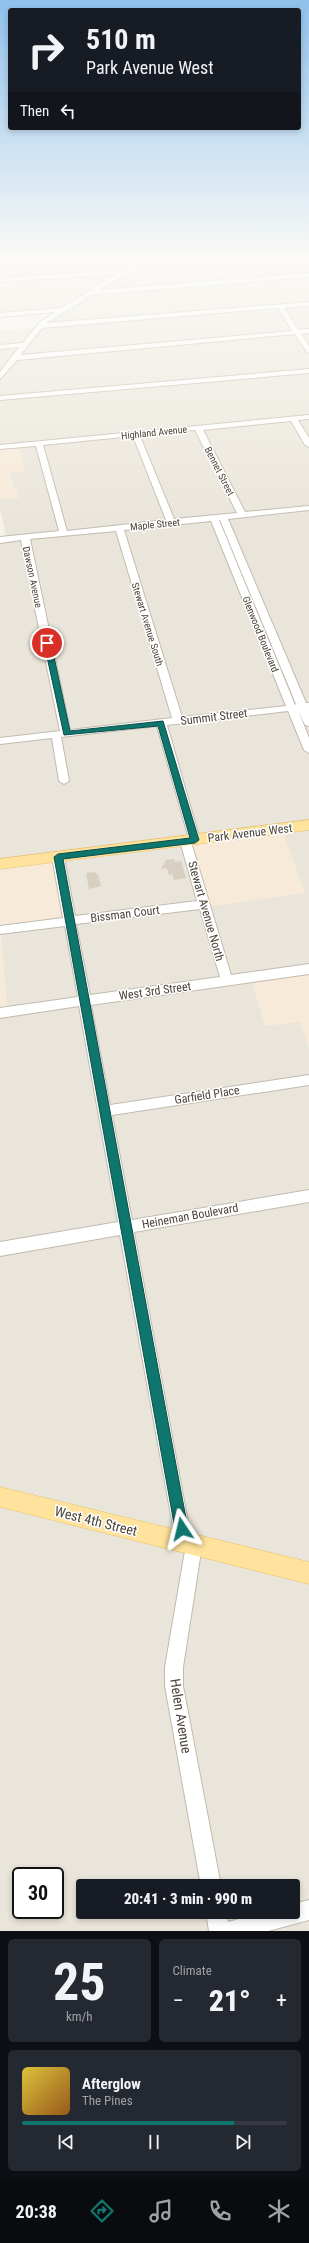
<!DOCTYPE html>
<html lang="en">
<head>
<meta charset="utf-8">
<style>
	body { margin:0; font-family:"Roboto Condensed",sans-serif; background:#242831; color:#f1f3f6; height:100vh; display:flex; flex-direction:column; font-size:15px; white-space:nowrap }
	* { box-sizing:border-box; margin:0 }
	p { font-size:13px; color:#9ea1a6 }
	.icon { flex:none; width:22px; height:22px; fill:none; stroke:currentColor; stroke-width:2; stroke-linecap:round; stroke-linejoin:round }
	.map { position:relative; height:1931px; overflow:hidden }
	.details { display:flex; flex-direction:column; gap:8px; padding:8px; background:#0d0f14; flex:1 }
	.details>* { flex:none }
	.hud { position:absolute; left:8px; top:8px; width:293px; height:122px; border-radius:4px; box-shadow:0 2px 6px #0003; background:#171b24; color:#f1f3f6; overflow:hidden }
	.speed { position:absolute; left:12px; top:1867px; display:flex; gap:8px; font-size:20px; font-weight:700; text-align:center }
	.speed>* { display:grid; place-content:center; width:52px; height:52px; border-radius:50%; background:#171b24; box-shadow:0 2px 6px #0003; line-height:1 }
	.speed .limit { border:2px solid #111; border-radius:6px; background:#fff; color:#111 }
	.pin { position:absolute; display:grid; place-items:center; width:34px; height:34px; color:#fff; margin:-17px; border:2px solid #fff; border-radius:50%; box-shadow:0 1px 4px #0007 }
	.me { position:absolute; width:44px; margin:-22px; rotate:350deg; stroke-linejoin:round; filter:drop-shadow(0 0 3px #0008) }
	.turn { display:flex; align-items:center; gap:14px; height:84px; padding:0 12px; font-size:18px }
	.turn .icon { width:52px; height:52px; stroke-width:2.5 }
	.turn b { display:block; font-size:28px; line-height:34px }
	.then { display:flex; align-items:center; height:38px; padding:0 12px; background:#0003; gap:8px; font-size:15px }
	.big { font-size:30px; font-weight:800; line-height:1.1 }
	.details .widget { flex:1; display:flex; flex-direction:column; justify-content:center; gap:6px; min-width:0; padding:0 14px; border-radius:6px; background:#242831 }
	.details .dial { align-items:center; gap:0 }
	.dial b { font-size:52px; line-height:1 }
	.song { display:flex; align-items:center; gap:12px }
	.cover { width:48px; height:48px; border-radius:6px; background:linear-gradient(135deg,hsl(50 70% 55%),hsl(30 70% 35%)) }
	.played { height:4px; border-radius:2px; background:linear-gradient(90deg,#0f766e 80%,#363941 80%) }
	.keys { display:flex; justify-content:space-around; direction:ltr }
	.heat { display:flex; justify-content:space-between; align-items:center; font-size:22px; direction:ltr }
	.details .tiles { flex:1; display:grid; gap:8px; grid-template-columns:1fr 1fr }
	.widget:last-child { grid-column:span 2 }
	.trip { position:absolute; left:76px; top:1879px; width:224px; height:40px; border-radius:4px; background:#171b24; box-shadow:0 2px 6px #0003; font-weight:800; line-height:40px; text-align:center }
	.tab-bar { display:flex; height:64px; justify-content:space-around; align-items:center; background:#090b0e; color:#9ea1a6 }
	.tab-bar .icon { width:28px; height:28px }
	.tab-bar .active { color:#0f766e }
	.tab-bar b { font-size:18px; color:#f1f3f6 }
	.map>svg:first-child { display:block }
	.residential { fill:#eae5da; fill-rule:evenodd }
	.commercial { fill:#f7ead8 }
	.building { fill:#d8cfc1 }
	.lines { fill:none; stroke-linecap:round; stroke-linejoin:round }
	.minor-casing { stroke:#c2bbae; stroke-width:2 }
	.major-casing { stroke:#e6c16a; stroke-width:1 }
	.minor { fill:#fff; fill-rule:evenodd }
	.major { fill:#ffe39c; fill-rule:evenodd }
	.route { fill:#0f766e; stroke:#0a4d48 }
	.labels { text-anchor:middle; stroke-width:3; stroke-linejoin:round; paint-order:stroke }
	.far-street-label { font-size:10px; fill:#4b4439; stroke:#fff }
	.street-label { font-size:12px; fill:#4b4439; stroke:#fff }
	.near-street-label { font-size:14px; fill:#4b4439; stroke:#fff }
</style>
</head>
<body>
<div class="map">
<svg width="309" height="1931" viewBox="0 0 309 1931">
	<rect width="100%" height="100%" fill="#f6f3ec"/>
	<path class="residential" d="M0,255H238L240,258L268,255H309V974L300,1022L309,1048V1931H0V1007L7,1006L0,927V538L6,537L0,509V499L19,497L14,489L9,473L25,471L0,446V331L35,328L54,313L0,317ZM21,1876H55V1910H21ZM83,1886H293V1912H83Z"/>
	<path class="commercial" d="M18,445L25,471L10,473L14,489H17L19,497L0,499V446Z
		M281,826L305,893L207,907L188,837Z
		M62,851L73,917L0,928L7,1006L0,1007V860Z
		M309,974V1048L300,1022L265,1026L252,982Z"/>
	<path class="building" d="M100,255H114L119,266L106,267Z
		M174,859L175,862L181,861L186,878L174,880L172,874L169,875L167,868L161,869L166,860Z
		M95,872L96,874H98L101,886L89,889L86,873Z"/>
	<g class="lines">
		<defs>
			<path id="minor" d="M148,255H155L142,264L258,255H284L281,257L136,268L99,290L309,273V277L92,295L46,323L309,302V306L284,308L299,330L309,329V333L301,334L309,346V353L307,352L295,334L17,360L0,379V372L19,347L0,349V345L23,343L40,322L55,312L0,317V313L61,308L117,274L0,282V278L123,270ZM278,308L292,331L20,355L42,328Z
				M309,369V373L0,400V396Z
				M309,415V419L298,420L309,438V447L305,445L291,421L203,430L245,512L309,506V510L228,519L306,703H309V726L305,725L298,710L309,738V753L304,750L288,711L167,725L200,840L195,844L191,842L231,975L309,964V974L91,1005L110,1105L309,1075V1085L112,1115L132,1220L309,1190V1202L134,1232L191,1538L200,1539L202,1545L183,1667V1686L221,1886H201L165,1686V1667L185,1551L178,1549L176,1543L120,1235L0,1256V1242L118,1222L79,1006L0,1018V1008L78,997L65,926L0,934V926L63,918L52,857L58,853L64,857L75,916L197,901L180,841L185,837L189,839L157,726L61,737L69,781L64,784L59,781L52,738L0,744V738L60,731L21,540L0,543V537L59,531L36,446L0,449V445ZM195,430L237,513L174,519L140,436ZM133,436L166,520L67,531L43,445ZM219,520H220L296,704L295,705ZM211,521L286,706L182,717L124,530ZM116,531L172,718L70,730L30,539ZM200,909L220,977L90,995L76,924Z
				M309,1900V1920L268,1931H209L206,1912H226L228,1922L264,1912H293V1904Z"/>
			<path id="major" d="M309,820V830L0,869V859Z
				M0,1487L309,1562V1584L0,1507Z"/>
		</defs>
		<use href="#minor" class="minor-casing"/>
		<use href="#major" class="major-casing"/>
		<use href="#minor" class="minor"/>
		<use href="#major" class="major"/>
	</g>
	<linearGradient id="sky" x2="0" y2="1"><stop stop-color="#8fc1ec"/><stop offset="0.49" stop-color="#fbfaf6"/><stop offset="1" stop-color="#fbfaf6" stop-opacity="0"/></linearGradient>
	<rect width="309" height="525" fill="url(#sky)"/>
	<path class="route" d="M47,641L51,643L70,731L163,721L199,840L195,843L63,859L188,1529L186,1533L182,1535L177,1533L175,1529L54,857L58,854L190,838L158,726L64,735L44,643Z"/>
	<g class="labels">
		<g class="far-street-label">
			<text transform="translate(154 432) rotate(-6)" y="4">Highland Avenue</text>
			<text transform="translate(220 471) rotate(63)" y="4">Bennet Street</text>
			<text transform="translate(155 524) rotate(-6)" y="4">Maple Street</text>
			<text transform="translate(33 577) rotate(78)" y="4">Dawson Avenue</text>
			<text transform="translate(148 624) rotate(73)" y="4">Stewart Avenue South</text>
			<text transform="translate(261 634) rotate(68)" y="4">Glenwood Boulevard</text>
		</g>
		<g class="street-label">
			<text transform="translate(214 717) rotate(-7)" y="4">Summit Street</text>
			<text transform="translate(250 833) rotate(-7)" y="4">Park Avenue West</text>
			<text transform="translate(206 911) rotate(74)" y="4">Stewart Avenue North</text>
			<text transform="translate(125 914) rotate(-7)" y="4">Bissman Court</text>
			<text transform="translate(155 991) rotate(-8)" y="4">West 3rd Street</text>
			<text transform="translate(207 1095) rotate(-9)" y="4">Garfield Place</text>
			<text transform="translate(190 1216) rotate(-10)" y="4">Heineman Boulevard</text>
		</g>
		<g class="near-street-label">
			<text transform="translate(96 1521) rotate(14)" y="5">West 4th Street</text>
			<text transform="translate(181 1716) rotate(81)" y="5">Helen Avenue</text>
		</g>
	</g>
</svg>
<div class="speed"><div class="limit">30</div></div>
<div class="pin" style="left:47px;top:643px;background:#d93025"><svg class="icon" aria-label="arrive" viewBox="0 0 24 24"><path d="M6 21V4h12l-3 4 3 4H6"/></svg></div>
<svg class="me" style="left:182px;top:1529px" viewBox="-20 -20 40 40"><path d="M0-17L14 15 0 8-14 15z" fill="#0f766e" stroke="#fff" stroke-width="4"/></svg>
<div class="trip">20:41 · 3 min · 990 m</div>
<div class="hud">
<div class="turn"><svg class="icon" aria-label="right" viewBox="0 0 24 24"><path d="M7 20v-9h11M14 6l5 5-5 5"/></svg><div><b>510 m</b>Park Avenue West</div></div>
<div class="then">Then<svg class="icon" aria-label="left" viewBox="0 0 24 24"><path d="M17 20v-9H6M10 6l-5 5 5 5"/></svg></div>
</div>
</div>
<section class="details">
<div class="tiles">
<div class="widget dial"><b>25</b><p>km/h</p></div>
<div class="widget"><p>Climate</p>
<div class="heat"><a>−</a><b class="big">21°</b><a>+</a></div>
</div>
<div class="widget">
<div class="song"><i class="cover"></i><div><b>Afterglow</b><p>The Pines</p></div></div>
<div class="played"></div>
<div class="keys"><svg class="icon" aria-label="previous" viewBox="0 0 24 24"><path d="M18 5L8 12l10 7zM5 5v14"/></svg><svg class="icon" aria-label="pause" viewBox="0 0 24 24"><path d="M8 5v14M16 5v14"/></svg><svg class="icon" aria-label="next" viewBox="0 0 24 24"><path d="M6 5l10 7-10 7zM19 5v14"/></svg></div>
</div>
</div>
</section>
<nav class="tab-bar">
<b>20:38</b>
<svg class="icon active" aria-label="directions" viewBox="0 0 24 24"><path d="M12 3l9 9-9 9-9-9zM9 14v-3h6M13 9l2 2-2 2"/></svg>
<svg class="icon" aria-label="music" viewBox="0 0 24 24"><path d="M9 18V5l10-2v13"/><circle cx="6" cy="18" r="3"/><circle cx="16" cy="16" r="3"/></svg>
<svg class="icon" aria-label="phone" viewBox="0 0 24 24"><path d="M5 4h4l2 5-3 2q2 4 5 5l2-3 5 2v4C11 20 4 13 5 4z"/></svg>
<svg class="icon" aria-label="climate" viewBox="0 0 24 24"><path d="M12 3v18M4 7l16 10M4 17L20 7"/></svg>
</nav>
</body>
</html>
